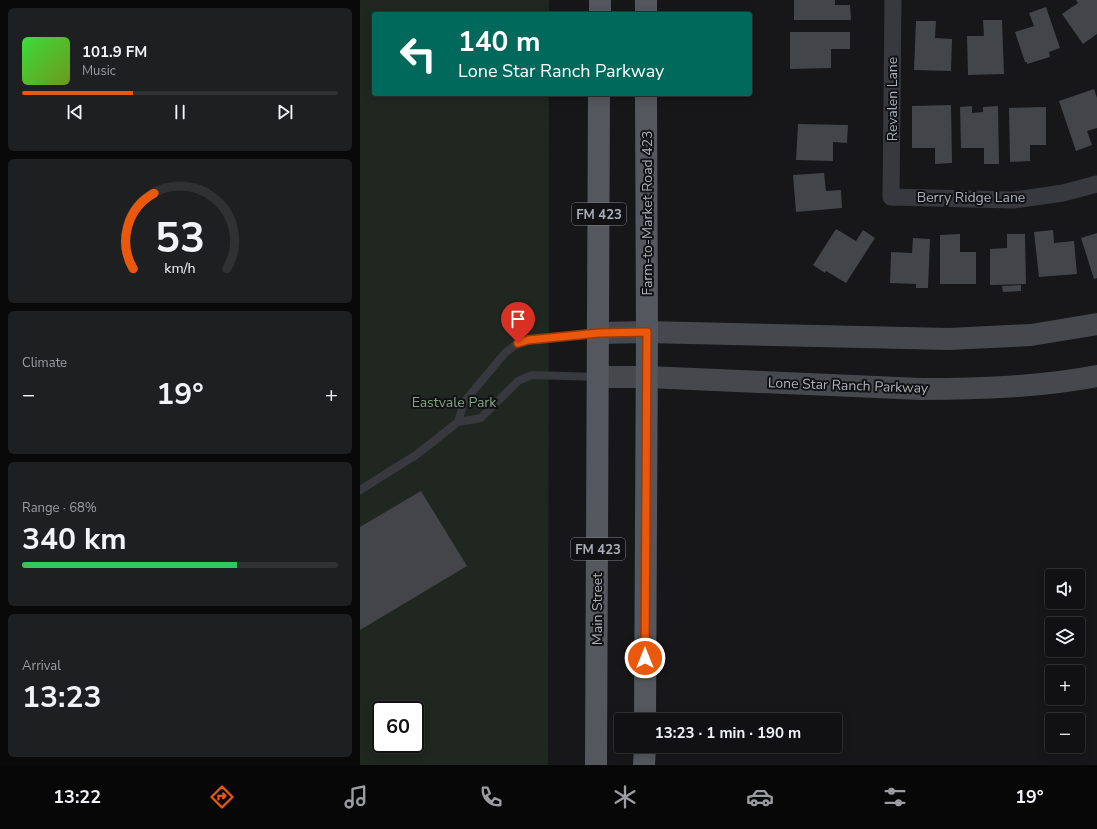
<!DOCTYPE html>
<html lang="en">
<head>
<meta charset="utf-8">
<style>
	body { margin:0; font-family:"Nunito Sans",sans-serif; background:#1e1f21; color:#f1f3f6; height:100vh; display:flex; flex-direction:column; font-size:15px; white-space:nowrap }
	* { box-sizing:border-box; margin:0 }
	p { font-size:13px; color:#9c9da0 }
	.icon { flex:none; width:22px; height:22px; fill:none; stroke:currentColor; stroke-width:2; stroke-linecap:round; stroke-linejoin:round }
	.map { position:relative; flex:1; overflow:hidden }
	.sheet { display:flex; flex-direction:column; gap:8px; padding:8px; background:#09090a; width:360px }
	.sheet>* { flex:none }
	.top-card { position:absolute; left:12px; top:12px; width:380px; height:84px; border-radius:4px; box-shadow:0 2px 10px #0003,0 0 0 1px #303133; background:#00695c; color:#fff; overflow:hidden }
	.tools { position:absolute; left:685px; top:569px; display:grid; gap:8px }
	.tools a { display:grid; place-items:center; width:40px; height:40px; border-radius:4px; background:#111113; box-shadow:0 2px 10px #0003,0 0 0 1px #303133; font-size:20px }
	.speed { position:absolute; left:12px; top:701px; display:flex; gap:8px; font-size:20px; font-weight:700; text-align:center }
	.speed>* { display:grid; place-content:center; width:52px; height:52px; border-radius:50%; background:#111113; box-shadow:0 2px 10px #0003,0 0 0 1px #303133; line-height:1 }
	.speed .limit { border:2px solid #111; border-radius:6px; background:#fff; color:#111 }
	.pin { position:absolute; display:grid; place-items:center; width:34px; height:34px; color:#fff; margin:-41px -17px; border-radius:50% 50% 50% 0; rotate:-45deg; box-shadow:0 0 4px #0007 }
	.pin .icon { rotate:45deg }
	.me { position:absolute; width:44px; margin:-22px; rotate:0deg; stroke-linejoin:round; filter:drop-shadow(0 0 3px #0008) }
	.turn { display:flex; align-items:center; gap:14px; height:84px; padding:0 20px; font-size:18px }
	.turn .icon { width:52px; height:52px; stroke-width:2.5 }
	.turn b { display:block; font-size:28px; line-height:34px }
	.big { font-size:30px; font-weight:700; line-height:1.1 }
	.sheet .tile { flex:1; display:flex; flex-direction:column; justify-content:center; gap:6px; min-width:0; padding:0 14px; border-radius:6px; background:#1e1f21 }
	.sheet .dial { align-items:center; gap:0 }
	.dial svg { height:104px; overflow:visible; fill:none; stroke:#303133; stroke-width:7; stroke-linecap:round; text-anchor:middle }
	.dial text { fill:#f1f3f6; stroke:none }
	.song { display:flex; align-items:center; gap:12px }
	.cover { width:48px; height:48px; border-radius:6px; background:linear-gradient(135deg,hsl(120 70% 55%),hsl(80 70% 35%)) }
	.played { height:4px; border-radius:2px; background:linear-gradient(90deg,#ea580c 35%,#303133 35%) }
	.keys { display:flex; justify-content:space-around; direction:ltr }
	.heat { display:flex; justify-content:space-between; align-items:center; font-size:22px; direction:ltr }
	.charge { height:6px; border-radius:3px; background:linear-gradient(90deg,#34c759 68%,#303133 0) }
	.trip { position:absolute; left:254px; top:713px; width:228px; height:40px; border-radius:4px; background:#111113; box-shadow:0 2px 10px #0003,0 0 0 1px #303133; font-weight:700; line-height:40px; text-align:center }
	.dock { display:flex; height:64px; justify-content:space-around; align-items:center; background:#070708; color:#9c9da0 }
	.dock .icon { width:28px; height:28px }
	.dock .selected { color:#ea580c }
	.dock b { font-size:18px; color:#f1f3f6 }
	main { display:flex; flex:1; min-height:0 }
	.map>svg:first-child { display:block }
	.green { fill:#1f2720; fill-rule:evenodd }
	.building { fill:#444549 }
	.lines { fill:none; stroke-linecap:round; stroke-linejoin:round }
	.lane { stroke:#38393e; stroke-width:8 }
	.street { stroke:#38393e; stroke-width:17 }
	.secondary { stroke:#46484e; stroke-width:22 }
	.primary { stroke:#54575d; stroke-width:22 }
	.route-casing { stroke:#983908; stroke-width:10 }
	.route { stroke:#ea580c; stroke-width:7 }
	.labels { text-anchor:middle; stroke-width:4; stroke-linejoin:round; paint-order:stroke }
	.shield { fill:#121214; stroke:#7c8088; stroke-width:1 }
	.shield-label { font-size:13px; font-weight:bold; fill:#aaafb9 }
	.street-label { font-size:14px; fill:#aaafb9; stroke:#121214 }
	.park-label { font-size:14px; fill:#81a482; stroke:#121214 }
</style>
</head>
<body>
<main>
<section class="sheet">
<div class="tile">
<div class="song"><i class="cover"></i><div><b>101.9 FM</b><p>Music</p></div></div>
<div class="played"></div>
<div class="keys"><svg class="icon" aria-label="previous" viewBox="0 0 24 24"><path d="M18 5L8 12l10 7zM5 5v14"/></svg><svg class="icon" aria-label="pause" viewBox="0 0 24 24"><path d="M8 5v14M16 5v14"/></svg><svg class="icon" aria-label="next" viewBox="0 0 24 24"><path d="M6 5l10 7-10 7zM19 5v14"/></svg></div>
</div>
<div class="tile dial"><svg viewBox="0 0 100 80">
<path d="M14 69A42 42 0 1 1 86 69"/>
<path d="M14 69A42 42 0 0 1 30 11" stroke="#ea580c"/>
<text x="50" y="56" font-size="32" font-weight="700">53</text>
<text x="50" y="72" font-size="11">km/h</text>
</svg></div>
<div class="tile"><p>Climate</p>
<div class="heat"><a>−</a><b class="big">19°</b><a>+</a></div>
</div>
<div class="tile"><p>Range · 68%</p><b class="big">340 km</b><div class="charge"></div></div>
<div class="tile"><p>Arrival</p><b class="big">13:23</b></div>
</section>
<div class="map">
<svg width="737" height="765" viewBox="0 0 737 765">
	<rect width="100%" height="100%" fill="#171719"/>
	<path class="green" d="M0,0H189V14H14V94H189L188,765H0ZM21,710H55V744H21Z"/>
	<path class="building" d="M434,0H475V5H490L491,20H434Z
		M716,0H737V34L723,44L702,14L718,3Z
		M686,7L700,48L689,52L690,57L667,64V62H665L655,32L674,26L669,13Z
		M623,20H642L644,74L608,75L607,36H624Z
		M556,21H576L575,38L592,39L591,71L554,70Z
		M430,32H490V49H471V68L430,69Z
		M734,89L737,98V128L727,131L732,145L716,151L699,101Z
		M591,105L592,163L575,164V148H552V106Z
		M612,106V113L623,112V107L638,106L639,164H624V148H601L600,107Z
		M686,107V145H670V161L650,162L649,108Z
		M438,124L488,125L487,143L473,142V161L436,160Z
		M464,173L466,191L481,190L482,208L436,212L433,175Z
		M476,229L496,241L503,230L515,238L486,283L466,271L465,273L453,265Z
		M693,230L694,243L714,241L717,274L679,277L674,232Z
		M737,233V278L734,279L721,238Z
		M600,234V252H616V284H580V235Z
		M647,234H665L666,284L630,285V249L647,248Z
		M553,238L570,239L568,288H556V284L530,283L531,252L552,253Z
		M661,285V291L643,292L642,286Z
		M61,491L107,566L0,630V527Z"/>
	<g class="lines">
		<path class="lane" d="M98,422L104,402L145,353L158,343L168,340L237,333
			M0,490L56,455L98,422L121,418L158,381L172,375L238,377"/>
		<path class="street" d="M533,0L531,197L654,200L703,193L737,184"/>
		<path class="secondary" d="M239,333L287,332L589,339L671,335L737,324
			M239,377H287L561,389C620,389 679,387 737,376"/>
		<path class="primary" d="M286,0V14
			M240,14V0
			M285,720L287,332L286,94
			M236,765L239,94
			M284,765L285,746"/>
	</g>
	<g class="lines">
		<defs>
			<path id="route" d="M158,343L168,340L239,333L287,332L285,658"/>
		</defs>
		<use href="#route" class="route-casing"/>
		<use href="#route" class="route"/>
	</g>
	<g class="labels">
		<g class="shield">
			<rect x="212" y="203" width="54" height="22" rx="3"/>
			<rect x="211" y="538" width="54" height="22" rx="3"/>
		</g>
		<g class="shield-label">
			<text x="239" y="219">FM 423</text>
			<text x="238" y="554">FM 423</text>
		</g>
		<g class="street-label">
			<text transform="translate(532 99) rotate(-90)" y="5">Revalen Lane</text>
			<text x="611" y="202">Berry Ridge Lane</text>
			<text transform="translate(287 213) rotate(-90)" y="5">Farm-to-Market Road 423</text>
			<text transform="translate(488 385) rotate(2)" y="5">Lone Star Ranch Parkway</text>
			<text transform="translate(237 609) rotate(-90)" y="5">Main Street</text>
		</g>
		<g class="park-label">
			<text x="94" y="407">Eastvale Park</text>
		</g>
	</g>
</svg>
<div class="tools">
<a><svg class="icon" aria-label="sound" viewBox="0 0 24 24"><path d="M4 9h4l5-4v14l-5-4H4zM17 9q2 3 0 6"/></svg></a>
<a><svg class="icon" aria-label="layers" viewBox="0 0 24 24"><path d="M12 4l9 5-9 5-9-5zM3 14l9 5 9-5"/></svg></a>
<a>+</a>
<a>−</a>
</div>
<div class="speed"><div class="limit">60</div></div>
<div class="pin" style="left:158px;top:343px;background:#d93025"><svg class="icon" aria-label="arrive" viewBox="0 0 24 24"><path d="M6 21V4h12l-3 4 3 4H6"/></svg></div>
<svg class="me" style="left:285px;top:658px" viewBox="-20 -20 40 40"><circle r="17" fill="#ea580c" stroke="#fff" stroke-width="3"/><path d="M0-11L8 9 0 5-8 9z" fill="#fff"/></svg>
<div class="trip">13:23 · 1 min · 190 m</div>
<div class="top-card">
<div class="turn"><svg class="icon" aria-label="left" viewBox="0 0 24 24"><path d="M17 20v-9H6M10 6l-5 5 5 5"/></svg><div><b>140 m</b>Lone Star Ranch Parkway</div></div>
</div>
</div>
</main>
<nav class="dock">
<b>13:22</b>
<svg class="icon selected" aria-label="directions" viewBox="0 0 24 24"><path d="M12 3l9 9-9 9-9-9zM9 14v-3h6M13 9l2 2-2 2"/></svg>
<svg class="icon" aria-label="music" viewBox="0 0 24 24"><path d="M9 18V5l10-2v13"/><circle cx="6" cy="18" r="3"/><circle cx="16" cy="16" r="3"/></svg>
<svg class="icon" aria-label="phone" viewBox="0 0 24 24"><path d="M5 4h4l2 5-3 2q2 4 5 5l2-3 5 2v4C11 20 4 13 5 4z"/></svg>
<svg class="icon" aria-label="climate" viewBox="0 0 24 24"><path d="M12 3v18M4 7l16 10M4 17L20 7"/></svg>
<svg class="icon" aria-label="car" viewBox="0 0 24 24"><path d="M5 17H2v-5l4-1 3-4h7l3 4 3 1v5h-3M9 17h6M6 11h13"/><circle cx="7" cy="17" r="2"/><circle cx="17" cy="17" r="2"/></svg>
<svg class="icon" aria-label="filters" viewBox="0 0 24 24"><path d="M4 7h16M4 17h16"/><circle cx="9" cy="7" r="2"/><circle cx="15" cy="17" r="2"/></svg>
<b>19°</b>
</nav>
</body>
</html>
